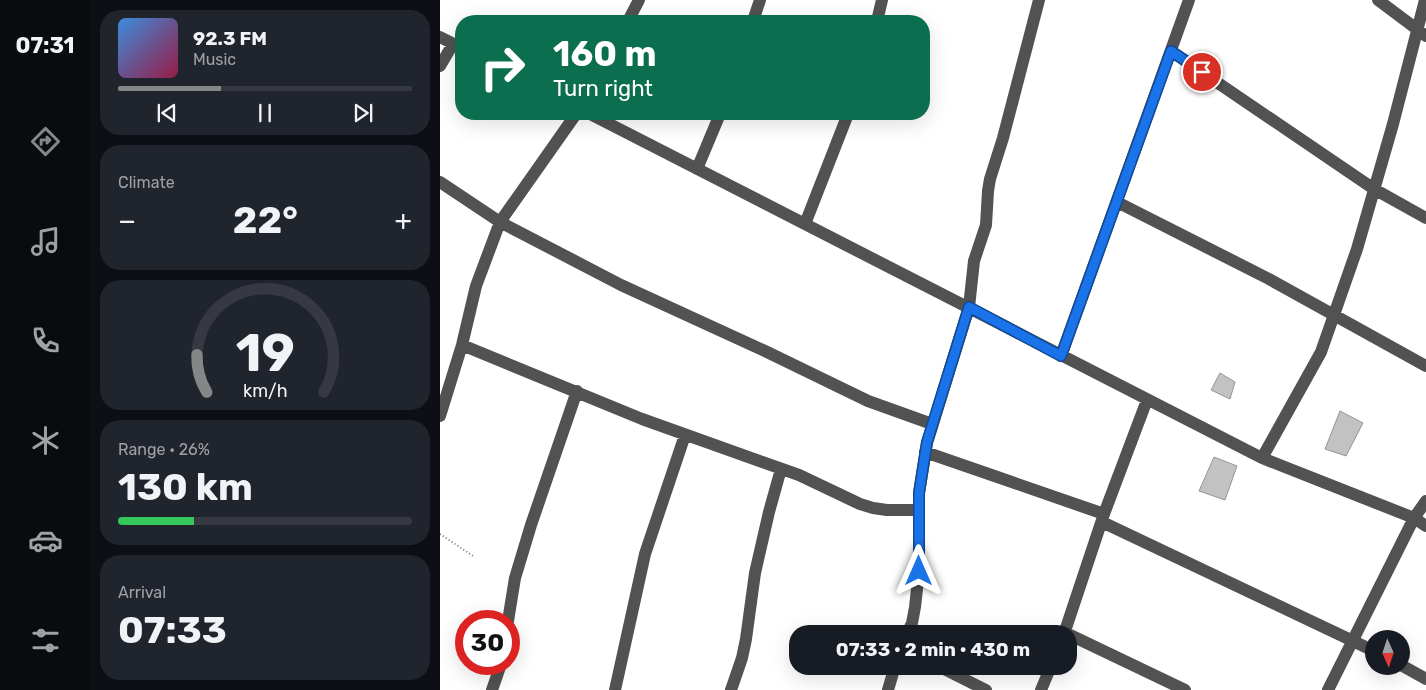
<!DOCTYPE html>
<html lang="en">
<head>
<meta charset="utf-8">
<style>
	body { margin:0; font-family:Rubik,sans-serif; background:#20242c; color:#f1f3f6; height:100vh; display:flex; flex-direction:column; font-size:19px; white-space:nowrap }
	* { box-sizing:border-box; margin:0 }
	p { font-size:16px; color:#9ea1a6 }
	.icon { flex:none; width:28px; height:28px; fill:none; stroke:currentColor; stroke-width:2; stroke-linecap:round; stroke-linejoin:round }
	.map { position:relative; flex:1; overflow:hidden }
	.sheet { display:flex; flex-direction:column; gap:10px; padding:10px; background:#0d0f14; width:350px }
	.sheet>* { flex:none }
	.hud { position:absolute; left:15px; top:15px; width:475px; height:105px; border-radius:20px; box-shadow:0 5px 20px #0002; background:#0b6e4f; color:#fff; overflow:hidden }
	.needle { width:32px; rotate:177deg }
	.fabs { position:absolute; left:925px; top:630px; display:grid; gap:10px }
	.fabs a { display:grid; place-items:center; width:45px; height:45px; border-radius:50%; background:#171b24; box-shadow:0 5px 20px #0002; font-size:25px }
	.speed { position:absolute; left:15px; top:610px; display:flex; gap:10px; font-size:25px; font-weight:700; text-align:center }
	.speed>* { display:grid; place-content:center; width:65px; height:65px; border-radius:50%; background:#171b24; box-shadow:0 5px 20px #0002; line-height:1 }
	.speed .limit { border:8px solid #d22; background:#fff; color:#111 }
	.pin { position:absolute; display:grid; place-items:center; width:42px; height:42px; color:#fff; margin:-21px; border:2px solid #fff; border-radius:50%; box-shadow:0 1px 5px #0007 }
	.me { position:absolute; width:55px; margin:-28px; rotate:0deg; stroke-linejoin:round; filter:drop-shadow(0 0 4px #0008) }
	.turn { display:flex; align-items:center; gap:18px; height:105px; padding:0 15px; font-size:22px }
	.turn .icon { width:65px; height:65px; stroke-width:2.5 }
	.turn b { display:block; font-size:35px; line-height:42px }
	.big { font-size:38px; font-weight:700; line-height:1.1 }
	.sheet .card { flex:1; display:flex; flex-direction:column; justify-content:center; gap:8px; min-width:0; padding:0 18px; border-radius:20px; background:#20242c }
	.sheet .dial { align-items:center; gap:0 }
	.dial svg { height:130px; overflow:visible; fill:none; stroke:#363941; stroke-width:7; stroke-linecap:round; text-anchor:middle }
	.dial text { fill:#f1f3f6; stroke:none }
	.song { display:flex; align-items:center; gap:15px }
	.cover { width:60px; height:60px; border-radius:8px; background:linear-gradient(135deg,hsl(210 70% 55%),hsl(340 70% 35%)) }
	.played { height:5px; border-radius:2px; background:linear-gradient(90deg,#858687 35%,#363941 35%) }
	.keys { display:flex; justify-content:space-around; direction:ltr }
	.heat { display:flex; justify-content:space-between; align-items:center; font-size:28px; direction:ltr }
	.charge { height:8px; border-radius:4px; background:linear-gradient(90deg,#34c759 26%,#363941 0) }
	.trip { position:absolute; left:349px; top:625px; width:288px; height:50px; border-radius:20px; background:#171b24; box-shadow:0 5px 20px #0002; font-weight:700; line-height:50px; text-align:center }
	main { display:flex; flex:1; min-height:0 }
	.tabs { display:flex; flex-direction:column; width:90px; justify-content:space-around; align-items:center; background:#090b0e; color:#9ea1a6 }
	.tabs .icon { width:35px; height:35px }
	.tabs .selected { color:#858687 }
	.tabs b { font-size:22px; color:#f1f3f6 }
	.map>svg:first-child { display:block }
	.building { fill:#c2c2c2; stroke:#969696 }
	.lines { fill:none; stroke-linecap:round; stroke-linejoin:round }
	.path { stroke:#747474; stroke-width:2; stroke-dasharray:1 2.5; stroke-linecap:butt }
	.minor { stroke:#525252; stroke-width:12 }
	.route-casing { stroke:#114b97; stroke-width:12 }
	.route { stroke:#1a73e8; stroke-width:9 }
</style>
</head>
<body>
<main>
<nav class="tabs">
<b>07:31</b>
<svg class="icon selected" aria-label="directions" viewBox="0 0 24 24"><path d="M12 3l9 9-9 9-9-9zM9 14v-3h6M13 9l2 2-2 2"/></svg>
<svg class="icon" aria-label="music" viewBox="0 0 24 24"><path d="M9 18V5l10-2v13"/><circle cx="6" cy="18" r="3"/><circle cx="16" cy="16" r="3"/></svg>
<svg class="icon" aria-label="phone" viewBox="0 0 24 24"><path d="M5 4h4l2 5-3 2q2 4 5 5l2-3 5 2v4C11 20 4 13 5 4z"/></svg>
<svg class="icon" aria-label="climate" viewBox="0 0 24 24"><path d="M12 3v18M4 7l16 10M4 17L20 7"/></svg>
<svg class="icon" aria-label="car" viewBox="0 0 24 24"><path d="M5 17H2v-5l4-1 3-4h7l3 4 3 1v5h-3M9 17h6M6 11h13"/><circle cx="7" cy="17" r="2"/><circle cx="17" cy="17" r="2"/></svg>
<svg class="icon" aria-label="filters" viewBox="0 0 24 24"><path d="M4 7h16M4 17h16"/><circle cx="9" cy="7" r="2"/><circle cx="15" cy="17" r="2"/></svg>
</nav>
<section class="sheet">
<div class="card">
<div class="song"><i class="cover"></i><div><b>92.3 FM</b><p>Music</p></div></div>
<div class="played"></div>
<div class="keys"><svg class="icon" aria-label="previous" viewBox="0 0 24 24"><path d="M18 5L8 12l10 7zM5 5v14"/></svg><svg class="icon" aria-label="pause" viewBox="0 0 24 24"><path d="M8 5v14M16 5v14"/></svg><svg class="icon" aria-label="next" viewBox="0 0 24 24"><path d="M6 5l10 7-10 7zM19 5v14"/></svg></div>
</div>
<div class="card"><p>Climate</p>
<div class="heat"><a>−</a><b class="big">22°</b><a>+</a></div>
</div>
<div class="card dial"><svg viewBox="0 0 100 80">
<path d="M14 69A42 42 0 1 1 86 69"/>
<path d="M14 69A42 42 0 0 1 8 46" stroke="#858687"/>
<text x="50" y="56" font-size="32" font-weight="700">19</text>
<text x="50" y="72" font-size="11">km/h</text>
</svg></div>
<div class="card"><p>Range · 26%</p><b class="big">130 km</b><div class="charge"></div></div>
<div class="card"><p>Arrival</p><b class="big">07:33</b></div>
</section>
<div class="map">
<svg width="986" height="690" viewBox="0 0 986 690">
	<rect width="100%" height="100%" fill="#fff"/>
	<path class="building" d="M780,373L795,382L790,399L771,390Z
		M900,411L923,423L906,456L885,449Z
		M774,457L797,466L785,500L759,491Z"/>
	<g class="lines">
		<path class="path" d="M0,534L33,556"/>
		<path class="minor" d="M938,0L986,36
			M188,21L199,0
			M313,21L320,0
			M437,21L442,0
			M0,37L20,47
			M731,51L934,189L986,218
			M0,66L13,44
			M150,114L822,458L974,518L986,526
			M257,169L280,114
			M0,182L60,222L181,285L325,351L428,401L492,424
			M677,202L829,279L986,366
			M365,224L408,114
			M22,345L202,419L359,475L420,504L433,508L447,510H479
			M621,356L749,0
			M0,416L22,345L36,286L60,222L136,114
			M485,452L664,514
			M822,458L881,352L917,249L953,124L985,0
			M662,522L934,651
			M68,621L75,578L91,525L137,391
			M467,634L472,623L475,607L479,571V493L487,443L529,307L534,261L546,225L548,191L550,179L563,138L599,0
			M624,634L664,514L707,400
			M628,634L745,690
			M961,665L986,679
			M498,666L546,690
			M52,690L61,664
			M175,690L205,554L245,435
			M291,690L302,658L306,639L315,573L329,512L341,469
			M448,690L455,666
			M601,690L611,666
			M888,690L974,518L986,501"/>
	</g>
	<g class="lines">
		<defs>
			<path id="route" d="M479,571V493L487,442L529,307L621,356L731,51L762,72"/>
		</defs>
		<use href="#route" class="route-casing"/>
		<use href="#route" class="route"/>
	</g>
</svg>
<div class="fabs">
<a><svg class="needle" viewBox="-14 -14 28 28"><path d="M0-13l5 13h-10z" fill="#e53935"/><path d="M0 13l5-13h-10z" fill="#9ea1a6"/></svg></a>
</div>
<div class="speed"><div class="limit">30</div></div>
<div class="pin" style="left:762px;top:72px;background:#d93025"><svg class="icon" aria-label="arrive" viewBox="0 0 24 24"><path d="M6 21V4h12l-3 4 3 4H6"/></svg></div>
<svg class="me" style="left:479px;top:571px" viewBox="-20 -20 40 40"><path d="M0-17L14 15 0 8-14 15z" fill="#1a73e8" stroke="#fff" stroke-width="4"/></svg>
<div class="trip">07:33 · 2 min · 430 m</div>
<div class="hud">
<div class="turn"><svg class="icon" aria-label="right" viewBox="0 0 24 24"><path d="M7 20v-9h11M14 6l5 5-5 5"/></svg><div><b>160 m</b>Turn right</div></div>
</div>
</div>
</main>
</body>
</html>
